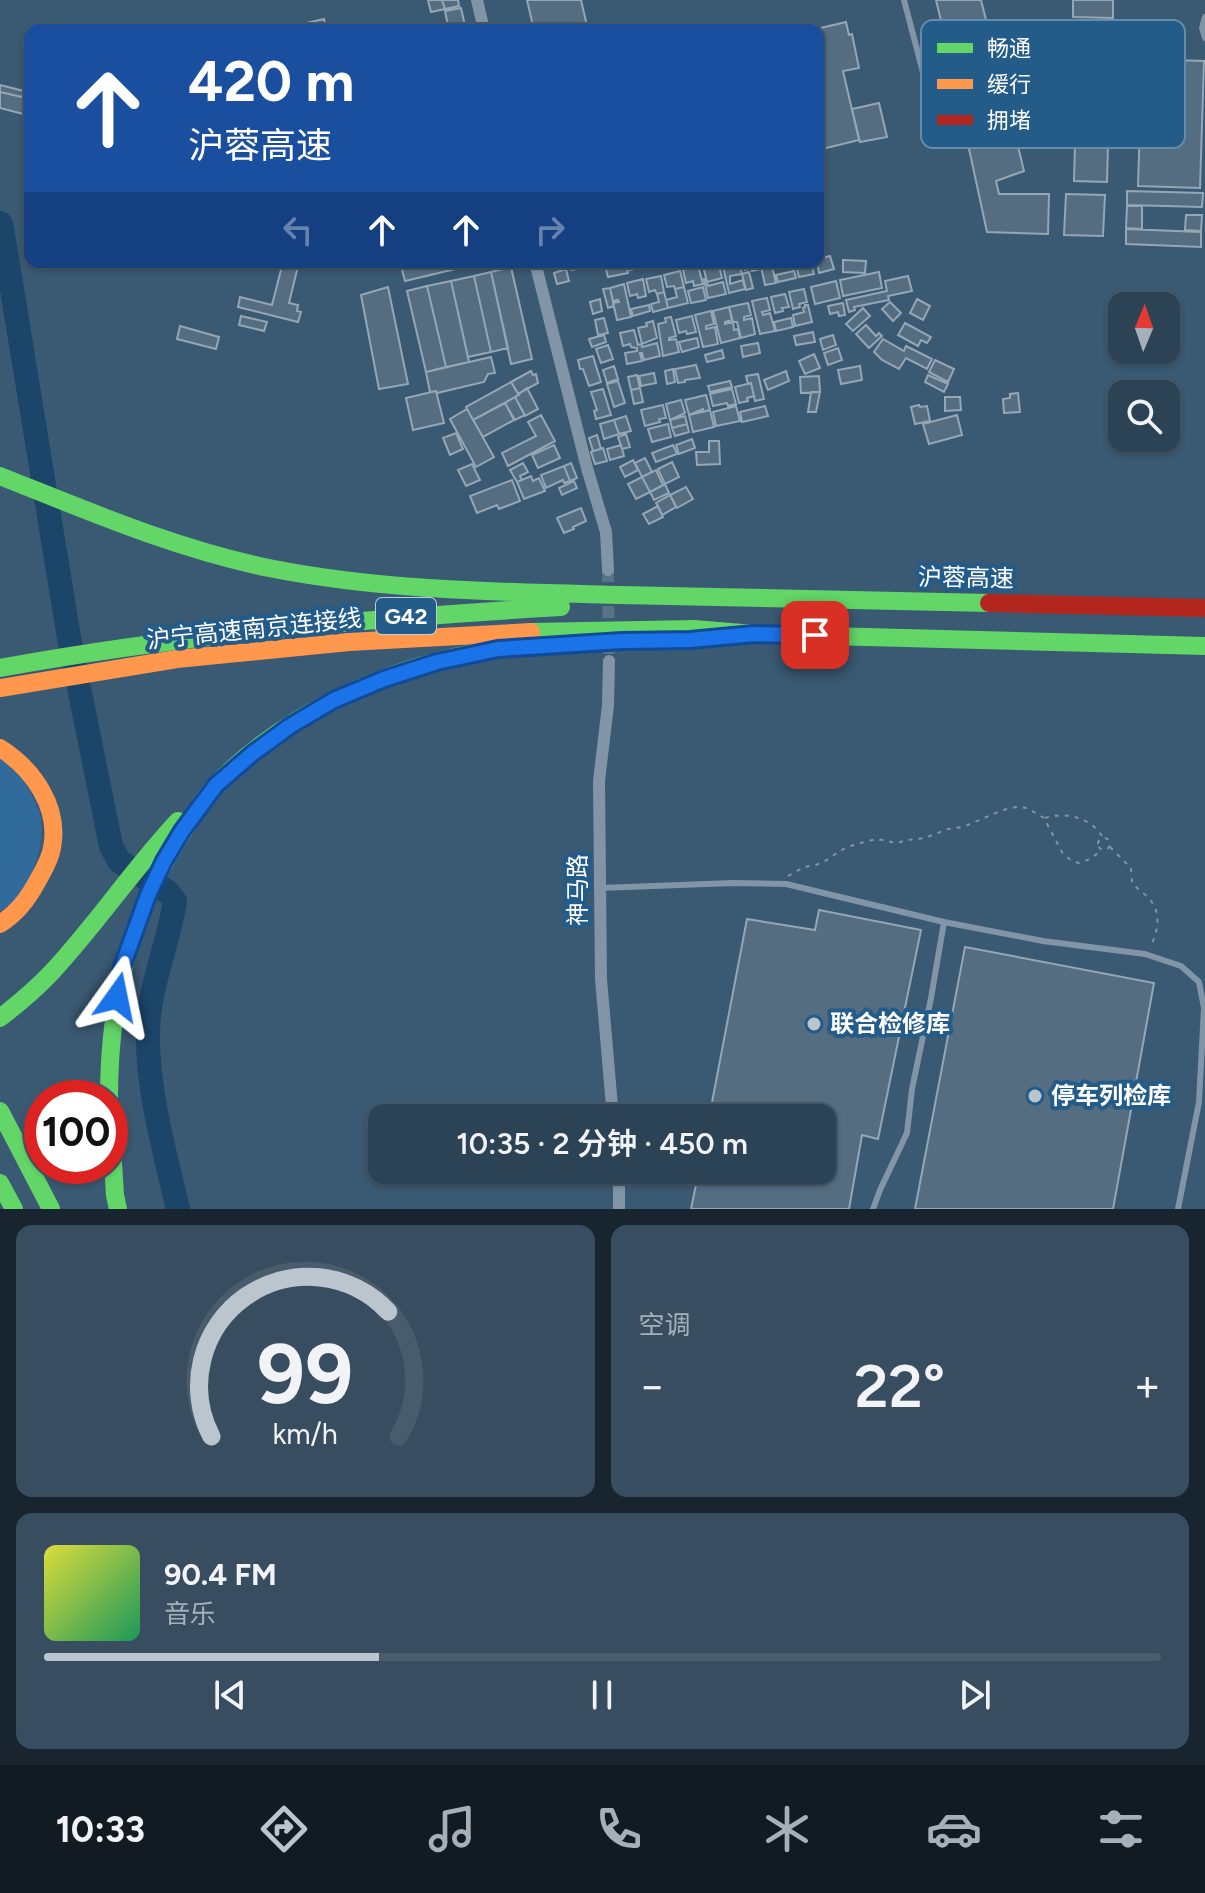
<!DOCTYPE html>
<html lang="zh">
<head>
<meta charset="utf-8">
<style>
	body { margin:0; font-family:Figtree,"Noto Sans SC",sans-serif; background:#384e60; color:#f1f3f6; height:100vh; display:flex; flex-direction:column; font-size:30px; white-space:nowrap }
	* { box-sizing:border-box; margin:0 }
	p { font-size:26px; color:#a6b0b9 }
	.icon { flex:none; width:44px; height:44px; fill:none; stroke:currentColor; stroke-width:2; stroke-linecap:round; stroke-linejoin:round }
	.map { position:relative; height:1209px; overflow:hidden }
	.panel { display:flex; flex-direction:column; gap:16px; padding:16px; background:#18252f; flex:1 }
	.panel>* { flex:none }
	.guide { position:absolute; left:24px; top:24px; width:800px; height:244px; border-radius:16px; box-shadow:0 2px 6px #0004,0 0 0 2px #485c6c; background:#1a4fa0; color:#fff; overflow:hidden }
	.needle { width:52px; rotate:2deg }
	.fabs { position:absolute; left:1108px; top:292px; display:grid; gap:16px }
	.fabs a { display:grid; place-items:center; width:72px; height:72px; border-radius:16px; background:#2c4356; box-shadow:0 2px 6px #0004,0 0 0 2px #485c6c; font-size:40px }
	.speed { position:absolute; left:24px; top:1080px; display:flex; gap:16px; font-size:40px; font-weight:700; text-align:center }
	.speed>* { display:grid; place-content:center; width:104px; height:104px; border-radius:50%; background:#2c4356; box-shadow:0 2px 6px #0004,0 0 0 2px #485c6c; line-height:1 }
	.speed .limit { border:12px solid #d22; background:#fff; color:#111 }
	.pin { position:absolute; display:grid; place-items:center; width:68px; height:68px; color:#fff; margin:-34px; border-radius:16px; box-shadow:0 4px 12px #0006 }
	.me { position:absolute; width:88px; margin:-44px; rotate:12deg; stroke-linejoin:round; filter:drop-shadow(0 0 6px #0008) }
	.turn { display:flex; align-items:center; gap:28px; height:168px; padding:0 32px; font-size:36px }
	.turn .icon { width:104px; height:104px; stroke-width:2.5 }
	.turn b { display:block; font-size:56px; line-height:68px }
	.lanes { display:flex; align-items:center; height:76px; padding:0 32px; background:#0003; justify-content:center; gap:40px; direction:ltr }
	.lanes .off { opacity:.35 }
	.big { font-size:60px; font-weight:600; line-height:1.1 }
	.panel .card { flex:1; display:flex; flex-direction:column; justify-content:center; gap:12px; min-width:0; padding:0 28px; border-radius:16px; background:#384e60 }
	.panel .dial { align-items:center; gap:0 }
	.dial svg { height:208px; overflow:visible; fill:none; stroke:#485c6c; stroke-width:7; stroke-linecap:round; text-anchor:middle }
	.dial text { fill:#f1f3f6; stroke:none }
	.song { display:flex; align-items:center; gap:24px }
	.cover { width:96px; height:96px; border-radius:12px; background:linear-gradient(135deg,hsl(60 70% 55%),hsl(150 70% 35%)) }
	.played { height:8px; border-radius:4px; background:linear-gradient(90deg,#bac5ce 30%,#485c6c 30%) }
	.keys { display:flex; justify-content:space-around; direction:ltr }
	.heat { display:flex; justify-content:space-between; align-items:center; font-size:44px; direction:ltr }
	.panel .tiles { flex:1; display:grid; gap:16px; grid-template-columns:1fr 1fr }
	.card:last-child { grid-column:span 2 }
	.trip { position:absolute; left:368px; top:1104px; width:468px; height:80px; border-radius:16px; background:#2c4356; box-shadow:0 2px 6px #0004,0 0 0 2px #485c6c; font-weight:600; line-height:80px; text-align:center }
	.dock { display:flex; height:128px; justify-content:space-around; align-items:center; background:#121b22; color:#a6b0b9 }
	.dock .icon { width:56px; height:56px }
	.dock .on { color:#bac5ce }
	.dock b { font-size:36px; color:#f1f3f6 }
	.map>svg:first-child { display:block }
	.green { fill:#306b9b }
	.lines { fill:none; stroke-linecap:round; stroke-linejoin:round }
	.river { stroke:#1c456a; stroke-width:24 }
	.building { fill:#546d81; stroke:#95a7b5; stroke-width:2 }
	.street-tunnel { stroke:#587287; stroke-width:12; stroke-dasharray:12 6; stroke-linecap:butt }
	.path { stroke:#8195a7; stroke-width:2; stroke-dasharray:4 6; stroke-linecap:butt }
	.lane { stroke:#8195a7; stroke-width:6 }
	.street { stroke:#8195a7; stroke-width:12 }
	.fast { stroke:#63d668; stroke-width:18 }
	.slow { stroke:#ff974d; stroke-width:18 }
	.jam { stroke:#b3261e; stroke-width:18 }
	.route-casing { stroke:#114b97; stroke-width:20 }
	.route { stroke:#1a73e8; stroke-width:14 }
	.poi-dot { fill:#bac5ce; stroke:#235b89; stroke-width:3 }
	.labels { text-anchor:middle; stroke-width:8; stroke-linejoin:round; paint-order:stroke }
	.shield { fill:#235b89; stroke:#bdcedc; stroke-width:2 }
	.shield-label { font-size:22px; font-weight:bold; fill:#fff }
	.street-label { font-size:24px; fill:#fff; stroke:#235b89 }
	.poi-label { font-size:24px; font-weight:bold; fill:#fff; stroke:#235b89; text-anchor:start }
	.key { fill:#235b89; stroke:#658cac; stroke-width:2 }
	.key-label { font-size:22px; fill:#fff }
</style>
</head>
<body>
<div class="map">
<svg width="1205" height="1209" viewBox="0 0 1205 1209">
	<rect width="100%" height="100%" fill="#3a5972"/>
	<path class="green" d="M0,758C8,766 20,774 26,784C31,793 39,808 41,819C45,849 28,897 0,911Z"/>
	<g class="lines">
		<path class="river" d="M0,223L2,228L69,638L111,846L119,861L168,892L175,901C168,946 148,988 148,1034C147,1089 165,1154 178,1209"/>
	</g>
	<path class="building" d="M428,0H442L445,9L431,12Z
		M442,0H458L459,6L445,9Z
		M527,0H581L588,30H534Z
		M936,0H981L994,52L951,62Z
		M1073,0H1113V18L1073,17Z
		M461,8L466,30H449L445,11Z
		M324,19L327,30H303L302,24Z
		M846,22L849,35L852,34L859,68L843,71L859,140L818,150V30H812Z
		M1142,59L1204,61L1200,188L1138,186Z
		M0,85L24,91L22,97L0,92Z
		M24,91L30,92L27,115L0,108V92L22,97Z
		M879,103L887,137L860,142L852,109Z
		M1009,109L1024,171L996,181L999,194H1049L1048,234L987,232L963,121Z
		M1075,145L1108,146L1107,182L1074,181Z
		M1127,191L1203,193L1202,207L1127,205Z
		M1066,194L1105,195L1103,236L1064,235Z
		M1127,206H1142V229L1126,228Z
		M1186,215H1202L1201,231L1185,230Z
		M1126,229L1201,232V247L1126,244Z
		M830,256L834,269L819,273L817,262L818,259Z
		M843,260L866,261L865,273L843,272Z
		M283,262H299L289,303L298,305L297,311L301,312L298,322L238,307L240,297L272,305Z
		M400,262H485L405,281Z
		M570,262H592L593,265L572,270Z
		M604,262H625L628,273L608,277Z
		M628,262H654L655,264L630,270Z
		M718,262L722,278L707,282L703,266Z
		M722,262H739L742,274L730,276V284L743,280L745,289L729,293Z
		M743,262H760L761,269L752,271V268L745,270Z
		M760,262H771L776,283L765,285Z
		M795,262H811L814,274L799,277Z
		M698,266L703,284L694,286L693,281L686,283L683,270Z
		M511,267L532,359L511,364L491,272Z
		M566,269L569,281L557,284L554,273Z
		M680,271L684,287L675,289L674,286L667,287L664,275Z
		M794,271L796,278L778,282L776,275Z
		M491,272L508,348L491,352L474,276Z
		M749,272L753,288L746,290L742,274Z
		M879,272L882,288L843,296L840,280Z
		M474,276L491,352L468,357L451,281Z
		M661,276L664,292L657,294L655,290L649,292L646,279Z
		M908,276L912,291L888,296L889,300L854,307L855,310L849,312L846,300L887,291L885,281Z
		M643,279L646,296L638,298L637,294L630,296L627,283Z
		M704,279H706L708,286L723,282L726,294L708,298Z
		M451,281L469,362L446,367L427,286Z
		M836,281L840,298L815,304L811,287Z
		M624,284L631,317L617,320L613,303L619,302L618,300L613,301L610,288Z
		M427,286L446,367L426,372L407,291Z
		M388,287L408,384L379,389L361,295Z
		M684,287L688,303L668,308L666,300L677,297L675,289Z
		M703,287L706,300L691,303L688,291Z
		M610,288L614,306L608,308L603,289Z
		M804,289L807,302L799,304L800,307L793,309L789,292Z
		M664,292L668,308L653,312L651,304L659,302L657,294Z
		M785,294L789,307L782,308L783,311L775,313L771,297Z
		M767,298L770,310L762,312L763,315L770,313L775,331L760,334L752,301Z
		M600,299L602,311L593,314L590,302Z
		M917,299L930,306L923,320L910,313Z
		M890,302L901,313L893,321L882,309Z
		M748,303L751,315L744,317V320L752,318L755,334L741,338L737,322H733L729,307Z
		M843,303L845,315L839,316L838,312L830,314L828,306Z
		M649,305L650,311L633,316L631,309Z
		M805,305H808L812,322L795,326L793,315L804,312L803,308L805,307Z
		M729,307L732,320L725,322V324L733,322L734,330L738,329L740,338L721,343L713,311Z
		M863,308L870,316L853,331L846,324Z
		M711,311L714,324L706,326V329L715,327L718,344L703,347L695,315Z
		M241,316L267,322L264,331L239,325Z
		M692,316L696,332L687,334L686,331L679,333L676,320Z
		M671,317L676,336L669,338V340L676,339L679,352L663,356L658,324L666,322L665,318Z
		M604,318L608,333L598,335L595,320Z
		M791,318L793,327L776,331L774,322Z
		M653,321L657,338L642,344L638,328L647,326L646,323Z
		M905,323L931,337L927,343L921,340L918,346L898,335Z
		M866,325L876,336L879,333L882,336L869,348L856,334Z
		M180,326L219,337L216,349L177,339Z
		M634,330L638,345L641,344L642,347L657,343L660,356L644,360L642,353H640L642,361L627,364L625,353L637,351V348L631,347L630,344L623,346L620,333Z
		M813,332L815,342L796,345L794,336Z
		M604,335L606,342L592,347L589,339Z
		M833,335L836,345L823,350L820,339Z
		M697,338L699,347L682,352L679,342Z
		M883,339L904,351L906,346L932,359L927,369L906,358L899,369L882,360L874,352Z
		M758,343L760,353L743,357L741,346Z
		M608,345L613,359L601,363L596,349Z
		M838,348L842,360L828,365L824,353Z
		M722,350L724,358L707,362L705,355Z
		M814,354L820,368L805,374L799,361Z
		M593,356L601,382L589,386L583,369H580L578,360Z
		M491,357L495,373L488,374L484,382L437,393L436,391L430,392L426,372Z
		M935,360L954,369L948,382L929,372Z
		M696,365L700,378L685,380V382L678,383L675,369Z
		M614,366L618,379L607,383L603,370Z
		M860,366L862,380L841,384L838,370Z
		M673,369L675,382L667,384L665,371Z
		M531,371L533,375L536,374L538,383L518,394L511,382Z
		M786,371L789,381L768,390L764,380Z
		M654,373L656,383L641,386L639,376Z
		M758,374L764,399L755,401L751,383L748,384L746,376Z
		M637,375L640,388L631,390L628,377Z
		M928,375L948,384L944,392L925,382Z
		M819,376L820,392L801,393L800,377Z
		M618,381L625,403L614,407L607,384Z
		M730,381L732,387L710,392L708,386Z
		M511,382L519,395L473,420L466,407Z
		M751,383L754,396L747,398L748,401L739,403L735,387Z
		M527,388L538,409L525,416L515,397Z
		M640,388L643,402L634,404L631,390Z
		M603,389L611,415L596,419L594,411L597,410L591,392Z
		M732,389L736,404L728,406L727,403L713,406L710,394Z
		M436,391L444,423L413,430L406,398Z
		M811,392H820L816,412H808Z
		M1018,393L1020,412L1004,413L1003,399L1010,398V394Z
		M706,395L710,410L703,412V409L689,415L685,400Z
		M515,397L525,415L515,420L505,403Z
		M945,397H960L961,410L945,411Z
		M681,400L685,413L670,420L666,404Z
		M505,403L514,420L483,437L473,420Z
		M663,405L666,418L659,419L660,422L645,426L641,410Z
		M919,405L920,407L927,406L930,421L915,424L911,407Z
		M736,406L740,421L716,426L713,412Z
		M765,406L768,416L742,422L740,412Z
		M467,409L494,457L476,467L450,419Z
		M710,410L714,427L693,432L689,415Z
		M541,415L555,441L508,466L502,453L536,436L528,422Z
		M957,415L962,435L929,444L923,424Z
		M626,416L631,431L619,434L614,420Z
		M685,416L687,424L672,428L670,420Z
		M614,420L619,434L604,439L600,424Z
		M668,424L671,437L652,442L648,429Z
		M687,424L689,432L675,436L672,428Z
		M456,433L463,449L450,455L443,438Z
		M626,434L630,447L622,449L618,437Z
		M597,435L601,449L593,451L589,438Z
		M692,439L695,448L679,454L676,445Z
		M709,441H719L720,464L697,465L696,452H709Z
		M554,445L560,458L538,468L532,455Z
		M621,445L624,456L610,460L607,449Z
		M673,445L677,454L656,462L652,453Z
		M603,448L607,461L595,464L591,452Z
		M645,458L652,472L642,477L635,463Z
		M633,460L638,470L625,477L620,467Z
		M672,462L679,477L665,484L658,469Z
		M523,463L528,472L520,476L522,480L517,482L510,470Z
		M571,463L577,478L570,481L564,466Z
		M472,464L480,480L466,486L458,470Z
		M564,466L570,481L564,483L563,480L546,488L541,475Z
		M656,470L663,485L650,492L642,477Z
		M531,476L533,481L539,478L545,491L524,499L517,482Z
		M642,477L650,492L636,499L628,484Z
		M512,480L520,501L499,509L497,505L477,513L470,496Z
		M574,481L577,488L562,495L559,488Z
		M665,484L669,493L654,500L650,492Z
		M686,487L693,499L677,508L670,495Z
		M670,495L676,507L662,515L656,503Z
		M658,506L663,517L649,524L643,514Z
		M581,508L586,521L573,527L574,529L564,533L557,518Z
		M819,910L921,930L878,1139L862,1135L849,1209H691L699,1170H822V1118H709L747,919L815,930Z
		M965,947L1154,983L1113,1209H915Z"/>
	<g class="lines">
		<path class="street-tunnel" d="M608,570L609,661"/>
		<path class="path" d="M1045,818C1065,811 1093,818 1103,838
			M1098 844a6 6 0 1 1 12 0a6 6 0 1 1-12 0Z
			M1110,847L1131,868L1132,883C1138,890 1146,894 1151,901C1162,915 1157,932 1151,946
			M788,876L804,867L816,865L829,859L839,851L856,844L877,839L897,843L907,840L925,838L948,829L963,827L1003,810L1016,807L1027,808L1044,818L1063,854L1072,861L1079,863L1090,859L1102,850"/>
		<path class="lane" d="M904,0L941,141
			M1205,17L1202,28L1205,38
			M924,77L1015,55L1021,78L930,100
			M600,888L733,883L786,884L944,922L1043,941L1145,954L1181,966L1199,982L1204,1008L1199,1102L1178,1209
			M873,1209L880,1190L907,1133L912,1089L931,998L944,922"/>
		<path class="street" d="M477,0L484,30
			M535,262L587,468L606,532L608,570
			M609,661L608,705L599,781L601,979L613,1118
			M619,1170V1209"/>
		<path class="fast" d="M0,476C88,511 176,549 269,568C384,591 503,592 620,595C743,598 866,601 989,603
			M531,632L694,629L754,634L1205,646
			M0,668C186,634 373,618 561,607
			M0,1018C18,1004 35,990 51,973C96,925 133,869 178,821
			M109,1098C109,997 131,907 189,823C197,811 203,798 213,788C283,712 396,664 497,649C515,646 534,646 552,645
			M0,1111L51,1209
			M110,1114L115,1195L118,1209
			M0,1183L14,1209"/>
		<path class="slow" d="M0,688L177,659L349,642L531,632
			M0,748C33,769 60,807 52,848C50,860 43,871 37,882C27,900 17,913 0,924"/>
		<path class="jam" d="M989,603L1205,608"/>
	</g>
	<g class="lines">
		<defs>
			<path id="route" d="M117,997L122,967L148,895L164,861L182,831L216,785L253,753L290,726L334,700L384,679L437,662L498,649L622,641L690,640L754,634L815,635"/>
		</defs>
		<use href="#route" class="route-casing"/>
		<use href="#route" class="route"/>
	</g>
	<g class="poi-dot">
		<circle cx="814" cy="1024" r="8"/>
		<circle cx="1035" cy="1096" r="8"/>
	</g>
	<g class="labels">
		<rect class="shield" x="376" y="598" width="60" height="36" rx="6"/>
		<g class="shield-label">
			<text x="406" y="624">G42</text>
		</g>
		<g class="street-label">
			<text transform="translate(966 578) rotate(1)" y="8">沪蓉高速</text>
			<text transform="translate(254 629) rotate(-6)" y="8">沪宁高速南京连接线</text>
			<text transform="translate(578 890) rotate(-90)" y="8">神马路</text>
		</g>
		<g class="poi-label">
			<text x="830" y="1032">联合检修库</text>
			<text x="1051" y="1104">停车列检库</text>
		</g>
	</g>
	<rect x="921" y="20" width="264" height="128" rx="12" class="key"/>
	<rect x="937" y="43" width="36" height="10" fill="#63d668"/>
	<rect x="937" y="79" width="36" height="10" fill="#ff974d"/>
	<rect x="937" y="115" width="36" height="10" fill="#b3261e"/>
	<g class="key-label">
		<text x="987" y="56">畅通</text>
		<text x="987" y="92">缓行</text>
		<text x="987" y="128">拥堵</text>
	</g>
</svg>
<div class="fabs">
<a><svg class="needle" viewBox="-14 -14 28 28"><path d="M0-13l5 13h-10z" fill="#e53935"/><path d="M0 13l5-13h-10z" fill="#a6b0b9"/></svg></a>
<a><svg class="icon" aria-label="search" viewBox="0 0 24 24"><circle cx="10" cy="10" r="6"/><path d="M15 15l6 6"/></svg></a>
</div>
<div class="speed"><div class="limit">100</div></div>
<div class="pin" style="left:815px;top:635px;background:#d93025"><svg class="icon" aria-label="arrive" viewBox="0 0 24 24"><path d="M6 21V4h12l-3 4 3 4H6"/></svg></div>
<svg class="me" style="left:117px;top:997px" viewBox="-20 -20 40 40"><path d="M0-17L14 15 0 8-14 15z" fill="#1a73e8" stroke="#fff" stroke-width="4"/></svg>
<div class="trip">10:35 · 2 分钟 · 450 m</div>
<div class="guide">
<div class="turn"><svg class="icon" aria-label="ahead" viewBox="0 0 24 24"><path d="M12 20V5M6 11l6-6 6 6"/></svg><div><b>420 m</b>沪蓉高速</div></div>
<div class="lanes"><svg class="icon off" aria-label="left" viewBox="0 0 24 24"><path d="M17 20v-9H6M10 6l-5 5 5 5"/></svg><svg class="icon" aria-label="ahead" viewBox="0 0 24 24"><path d="M12 20V5M6 11l6-6 6 6"/></svg><svg class="icon" aria-label="ahead" viewBox="0 0 24 24"><path d="M12 20V5M6 11l6-6 6 6"/></svg><svg class="icon off" aria-label="right" viewBox="0 0 24 24"><path d="M7 20v-9h11M14 6l5 5-5 5"/></svg></div>
</div>
</div>
<section class="panel">
<div class="tiles">
<div class="card dial"><svg viewBox="0 0 100 80">
<path d="M14 69A42 42 0 1 1 86 69"/>
<path d="M14 69A42 42 0 0 1 82 21" stroke="#bac5ce"/>
<text x="50" y="56" font-size="32" font-weight="700">99</text>
<text x="50" y="72" font-size="11">km/h</text>
</svg></div>
<div class="card"><p>空调</p>
<div class="heat"><a>−</a><b class="big">22°</b><a>+</a></div>
</div>
<div class="card">
<div class="song"><i class="cover"></i><div><b>90.4 FM</b><p>音乐</p></div></div>
<div class="played"></div>
<div class="keys"><svg class="icon" aria-label="previous" viewBox="0 0 24 24"><path d="M18 5L8 12l10 7zM5 5v14"/></svg><svg class="icon" aria-label="pause" viewBox="0 0 24 24"><path d="M8 5v14M16 5v14"/></svg><svg class="icon" aria-label="next" viewBox="0 0 24 24"><path d="M6 5l10 7-10 7zM19 5v14"/></svg></div>
</div>
</div>
</section>
<nav class="dock">
<b>10:33</b>
<svg class="icon on" aria-label="directions" viewBox="0 0 24 24"><path d="M12 3l9 9-9 9-9-9zM9 14v-3h6M13 9l2 2-2 2"/></svg>
<svg class="icon" aria-label="music" viewBox="0 0 24 24"><path d="M9 18V5l10-2v13"/><circle cx="6" cy="18" r="3"/><circle cx="16" cy="16" r="3"/></svg>
<svg class="icon" aria-label="phone" viewBox="0 0 24 24"><path d="M5 4h4l2 5-3 2q2 4 5 5l2-3 5 2v4C11 20 4 13 5 4z"/></svg>
<svg class="icon" aria-label="climate" viewBox="0 0 24 24"><path d="M12 3v18M4 7l16 10M4 17L20 7"/></svg>
<svg class="icon" aria-label="car" viewBox="0 0 24 24"><path d="M5 17H2v-5l4-1 3-4h7l3 4 3 1v5h-3M9 17h6M6 11h13"/><circle cx="7" cy="17" r="2"/><circle cx="17" cy="17" r="2"/></svg>
<svg class="icon" aria-label="filters" viewBox="0 0 24 24"><path d="M4 7h16M4 17h16"/><circle cx="9" cy="7" r="2"/><circle cx="15" cy="17" r="2"/></svg>
</nav>
</body>
</html>
